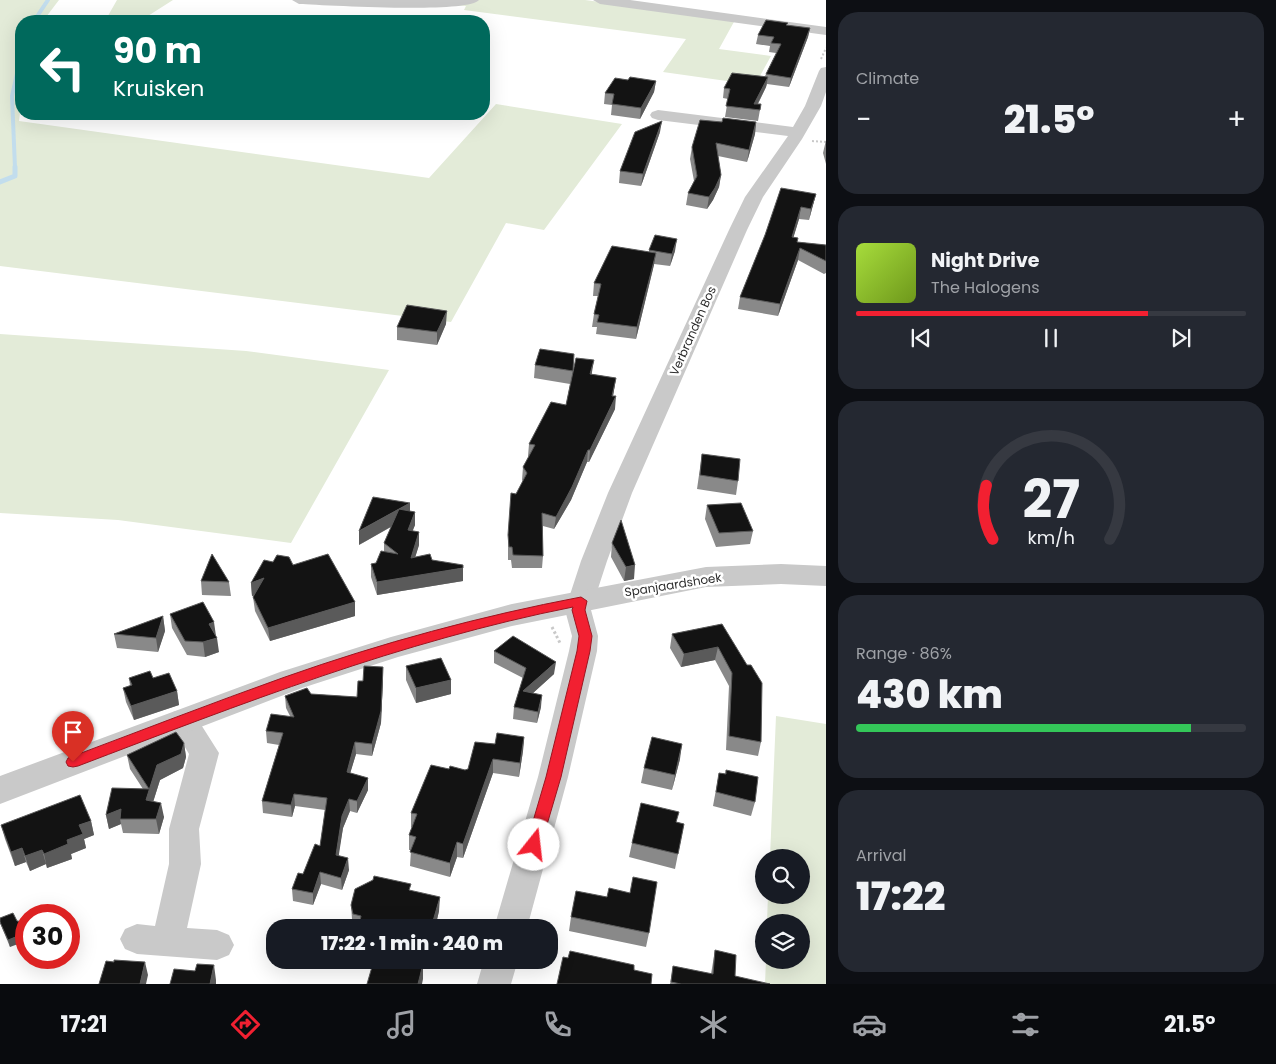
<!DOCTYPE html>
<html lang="en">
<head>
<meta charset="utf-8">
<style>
	body { margin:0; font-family:Poppins,sans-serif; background:#242831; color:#f1f3f6; height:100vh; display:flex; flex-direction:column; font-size:19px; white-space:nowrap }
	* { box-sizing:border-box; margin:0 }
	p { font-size:16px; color:#9ea1a6 }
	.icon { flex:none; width:28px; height:28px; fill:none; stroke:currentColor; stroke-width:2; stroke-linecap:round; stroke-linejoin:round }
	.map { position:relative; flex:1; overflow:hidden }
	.panel { display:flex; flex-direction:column; gap:12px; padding:12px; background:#0d0f14; width:450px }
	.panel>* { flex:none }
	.hud { position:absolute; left:15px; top:15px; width:475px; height:105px; border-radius:20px; box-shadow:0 5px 20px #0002; background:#00695c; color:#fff; overflow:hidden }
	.fabs { position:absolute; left:755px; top:849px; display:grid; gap:10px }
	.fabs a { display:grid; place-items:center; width:55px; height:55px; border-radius:50%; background:#171b24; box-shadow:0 5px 20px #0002; font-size:25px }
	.speed { position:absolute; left:15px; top:904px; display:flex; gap:10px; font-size:25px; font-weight:700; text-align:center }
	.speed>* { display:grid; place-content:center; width:65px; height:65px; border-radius:50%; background:#171b24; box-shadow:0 5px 20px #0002; line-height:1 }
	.speed .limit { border:8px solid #d22; background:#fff; color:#111 }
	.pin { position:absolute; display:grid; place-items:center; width:42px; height:42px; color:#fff; margin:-51px -21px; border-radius:50% 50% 50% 0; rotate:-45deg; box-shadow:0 0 5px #0007 }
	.pin .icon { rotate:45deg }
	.me { position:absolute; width:55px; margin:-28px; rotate:16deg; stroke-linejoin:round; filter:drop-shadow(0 0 4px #0008) }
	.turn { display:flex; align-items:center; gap:18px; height:105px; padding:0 15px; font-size:22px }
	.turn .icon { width:65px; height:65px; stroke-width:2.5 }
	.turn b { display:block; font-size:35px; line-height:42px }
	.big { font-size:38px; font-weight:800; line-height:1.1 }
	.panel .card { flex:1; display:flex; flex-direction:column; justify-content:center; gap:8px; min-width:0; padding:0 18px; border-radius:20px; background:#242831 }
	.panel .dial { align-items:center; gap:0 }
	.dial svg { height:130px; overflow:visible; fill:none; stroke:#363941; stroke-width:7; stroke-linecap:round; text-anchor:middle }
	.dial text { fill:#f1f3f6; stroke:none }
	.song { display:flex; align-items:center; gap:15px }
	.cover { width:60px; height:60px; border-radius:8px; background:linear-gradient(135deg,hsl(80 70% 55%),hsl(80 70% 35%)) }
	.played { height:5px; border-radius:2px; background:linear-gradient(90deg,#f22031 75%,#363941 75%) }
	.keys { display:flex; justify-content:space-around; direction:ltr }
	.heat { display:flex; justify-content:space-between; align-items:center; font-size:28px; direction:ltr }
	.charge { height:8px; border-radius:4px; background:linear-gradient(90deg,#34c759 86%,#363941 0) }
	.trip { position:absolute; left:266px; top:919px; width:292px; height:50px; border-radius:20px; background:#171b24; box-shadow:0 5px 20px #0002; font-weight:800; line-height:50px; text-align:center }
	.tabs { display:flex; height:80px; justify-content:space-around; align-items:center; background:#090b0e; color:#9ea1a6 }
	.tabs .icon { width:35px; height:35px }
	.tabs .selected { color:#f22031 }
	.tabs b { font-size:22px; color:#f1f3f6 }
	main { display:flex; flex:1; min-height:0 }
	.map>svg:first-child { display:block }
	.green { fill:#e3ebd8 }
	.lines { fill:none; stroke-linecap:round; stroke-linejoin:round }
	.stream-far1 { stroke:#c2dded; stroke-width:4 }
	.stream { stroke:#c2dded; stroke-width:5 }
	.path-far1 { stroke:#c9c9c9; stroke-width:2; stroke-dasharray:2 2; stroke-linecap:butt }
	.path { stroke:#c9c9c9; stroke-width:3; stroke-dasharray:2.5 2.5; stroke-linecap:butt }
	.minor { fill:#c9c9c9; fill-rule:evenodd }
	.tertiary { fill:#c9c9c9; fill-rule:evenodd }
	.wall { fill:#898989 }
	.shaded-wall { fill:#5a5a5a }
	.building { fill:#131313; stroke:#5a5a5a }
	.route { fill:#f22031; stroke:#9d1520 }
	.labels { text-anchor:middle; stroke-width:5; stroke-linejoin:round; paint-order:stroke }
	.street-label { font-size:12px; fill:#2c2c2c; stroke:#fff }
</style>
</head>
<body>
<main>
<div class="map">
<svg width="826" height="984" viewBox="0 0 826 984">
	<rect width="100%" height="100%" fill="#fff"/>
	<path class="green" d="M0,0H59L43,21H21V104L19,121L429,178L496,104L622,124L544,230L506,223L451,322L0,266Z
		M117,0H173L140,21H105Z
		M477,0H585L735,20L719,49L771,56L755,85L663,72L686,39L464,10L466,6L455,5Z
		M0,334L246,351L389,370L291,543L118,520L0,513Z
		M776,716L826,724V984H765L766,960H801V922H767L768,895H801V858L770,857Z"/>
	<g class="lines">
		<path class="stream-far1" d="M34,21L48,0
			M15,168L12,96L21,56"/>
		<path class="stream" d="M0,182L15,176V167"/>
		<path class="path-far1" d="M821,59L826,48
			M812,141L826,142"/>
		<path class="path" d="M552,627L560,643"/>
		<path class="minor" d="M292,0H479C468,14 324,5 299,4Z
			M593,0H630L826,27V35L600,4Z
			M826,67V92L821,106L802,139L763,197L747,230L632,493L607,561L591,610L598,636L597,651L568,777L527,928H494L538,777L569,651L572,636L565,610L581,561L608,493L729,230L745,197L788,136L658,120L652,118L650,115L652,112L658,110L793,127L805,106L819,71L821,68Z
			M183,709L193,712L219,753L199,829L201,864L187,928L217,930L229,935L234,945L229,955L217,960L137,954L125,949L120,939L125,929L137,924L155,926L169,864V829L189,754L169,720L173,712Z
			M484,960H518L511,984H477Z"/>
		<path class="tertiary" d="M781,564L826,566V586L781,584L706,587L512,626L398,657L302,688L0,804V776L280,672L391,637L512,604L706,567Z"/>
	</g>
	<path class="wall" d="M787,26L810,28L808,37L789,87L767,84L766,87L758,104H761L758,121L725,117L728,99L723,98L724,88L765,76L766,74L776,53L769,52L770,46L756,44L758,35Z
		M628,80L656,81L654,92L640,119L611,115L612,105L604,104L605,93Z
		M722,122H756L755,134L747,162L718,156L721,175L719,187L713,200L707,209L686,205L688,193L694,181L690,159L692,147Z
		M660,132L641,186L619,183L620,171Z
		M826,140V164L823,153Z
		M816,194L809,220L799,219L793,238L797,242L826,245V273L824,274L798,260L778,316L738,309L740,297L765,235Z
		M649,250L675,251L670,266L654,264L636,339L596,334L597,327H592L594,314L598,296H593L594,283L649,252Z
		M446,324L437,345L397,340V327Z
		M535,365L573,371L592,372V374L616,378L613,396L615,409L589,462H587L571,500L554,529L543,526V556L542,568H512L511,560H508V548L511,493L516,494L523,481L522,480L523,467L529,456H528L529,444L566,405L570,384L534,378Z
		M702,454L738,481L736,495L697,489Z
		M707,505L753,531L750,544L716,547L705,519Z
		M410,511L415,512V525L412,531L419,532V545L415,557L432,560L463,581L377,595L371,577V564L376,563L384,552V543L391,527L359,545Z
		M612,543L634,579L624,581L611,557Z
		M293,565L355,602V616L270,641L255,611L253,597L254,595L252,596L251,583Z
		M201,581L229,582L231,596L202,595Z
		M170,614L219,652L205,657L187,655L172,628Z
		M163,616L165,631L158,652L117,648L114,634Z
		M722,624L761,742L758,756L726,750L729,686L715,660L681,667L670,648L672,634Z
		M494,651L554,674L533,693L541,707L537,723L513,719L514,707L523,678L494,663Z
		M406,666L451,680V694L416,703L406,680Z
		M129,678H153L177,691L179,705L134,720L126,702L123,688L130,686Z
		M383,679L381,723L372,756L356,754L350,773L368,778V790L357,813L350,811L343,828L338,856L349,870L342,890L321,884L313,905L293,901L292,889L303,874L320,846L325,810L295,806L292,817L263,813L262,801L279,745L267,743L266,731L290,716L286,708L285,696L311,694L357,697L363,681Z
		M524,737L523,751L519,777L493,773L463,858L457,857L450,877L410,866L411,850H409V835L412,827H411V813L449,769L465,770L468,769Z
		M184,743L186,757L183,768L160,780L153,802L164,817L159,834L123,833L121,824L109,829L106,815L143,789L130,769L127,755Z
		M680,759L672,790L641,783L644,768Z
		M726,770L755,802L751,816L713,806L719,773L725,774Z
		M91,821L94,835L84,839L86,848L71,854L72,859L47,868L46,864L30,871L26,862L15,866L5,839L1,825Z
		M677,822L684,824L675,869L629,857L632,843Z
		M411,891L439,911L435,928H354L352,919L351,905Z
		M571,917L649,933L646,947L569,931Z
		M17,921L10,947L0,923Z
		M715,950L735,976L770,984H670L673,966L711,974Z"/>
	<path class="shaded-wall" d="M810,28L808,37L789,87L791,78Z
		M768,77L766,87L755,109L754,104Z
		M656,81L654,92L640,119L641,108Z
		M662,121L660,132L641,186L643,174Z
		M756,122L755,134L747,162L749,150Z
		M721,175L719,187L713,200L707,209L709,197Z
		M816,194L813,205L809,220L811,209Z
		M801,207L799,219L790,249L792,237Z
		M677,239L675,251L670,266L672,254Z
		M800,248L798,260L778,316L780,304Z
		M656,253L654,265L636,339L637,327Z
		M447,311L446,324L437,345V332Z
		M594,360L592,372L589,386L590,374Z
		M616,378L611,408L612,396Z
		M616,396L615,409L589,462L590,450Z
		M588,450L587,462L571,500L554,529L556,517Z
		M410,503V516L399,509Z
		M399,509V522L359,545V531Z
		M415,512V525L408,543V530Z
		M419,532V545L411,571V558Z
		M635,565L634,579L624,581L626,567Z
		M463,568V581L377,595V582Z
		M264,578L265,592L252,596L251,583Z
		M355,602V616L270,641L268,628Z
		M163,616L165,631L158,652L156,638Z
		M214,622L216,636L209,624Z
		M217,638L219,652L205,657L203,642Z
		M718,647L715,660L681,667L684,654Z
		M556,662L554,674L522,703L523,691Z
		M383,667V679L381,723L372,756V744Z
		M451,680V694L416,703V688Z
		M177,691L179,705L134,720L131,706Z
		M542,695L541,707L537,723L538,712Z
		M524,737L523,751L519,777L520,763Z
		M355,742L356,754L347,784V772Z
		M184,743L186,757L183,768L160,780L149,815L146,800L157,765Z
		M682,744L680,759L672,790L675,775Z
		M493,759V773L463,858V844Z
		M368,778V790L357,813V801Z
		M294,794L295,806L292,817L291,805Z
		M349,799L350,811L343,828L337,867L336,855L342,816Z
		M161,803L164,817L159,834L156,819Z
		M121,809L120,819L121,824L109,829L106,815Z
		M91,821L94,835L84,839L86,848L71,854L72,859L47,868L44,854L79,825Z
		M457,842V857L450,877V863Z
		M22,848L26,862L15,866L11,852Z
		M42,850L46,864L30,871L25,856Z
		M348,858L349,870L342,890L341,878Z
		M320,872L321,884L313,905V893Z
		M440,897L439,911L435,928H431Z
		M26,933V941L10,947L8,940Z
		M421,960H425L423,966V979L422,984H418L420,964Z
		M145,962L148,975L146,984H140Z
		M214,965L216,980V984H210Z"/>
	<path class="building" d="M766,20L788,23L786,25L810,28L791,78L766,74L781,44L771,43L774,37L758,35Z
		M732,73L768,77L754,104H761L760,110L726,106L730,89L724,88Z
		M630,77L656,81L641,108L612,104L614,94L605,93L615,78L628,80Z
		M723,118L756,122L749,150L716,143L721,175L715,188L709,197L688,193L697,176L692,147L700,120L722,122Z
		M662,121L643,174L620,171L635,132Z
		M781,188L816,194L811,209L801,207L792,237L798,238L797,242L826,245V261L800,248L780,304L740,297L765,235Z
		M655,235L677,239L672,254L649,250Z
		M612,246L656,253L637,327L597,322L599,315L594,314L601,284L594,283Z
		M407,305L447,311L437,332L397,327Z
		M540,349L574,354L573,371L535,365Z
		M576,358L594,360L590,374L616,378L612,396H616L590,450H588L572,487L556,517L542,513L543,556L513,555L512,547H509L508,535L511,493L516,494L527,473L523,467L535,445L529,444L551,402L566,405Z
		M702,454L740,459L738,481L700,475Z
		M373,497L410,503L399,509L415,512L408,530L419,532L411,558L430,554L432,560L463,565V568L377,582L371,564L376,563L381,551L398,554L384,543L399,509L359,531Z
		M741,503L753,531L719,533L707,505Z
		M621,520L635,565L626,567L612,543Z
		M212,554L229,582L201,581Z
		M328,554L355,602L268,628L253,597L264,578L251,583L264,560L273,562L277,555L289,557L293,565Z
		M203,602L214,622L209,624L217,638L203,642L185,641L170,614Z
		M163,616L156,638L114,634Z
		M722,624L747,665H751L762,683L761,742L729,736L732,673L718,647L684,654L672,634Z
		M513,636L556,662L523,691L542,695L538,712L514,707L526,668L494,651Z
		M441,658L451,680L416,688L406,666Z
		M364,666L383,667L381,711L372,744L355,742L347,772L368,778L357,801L349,799L342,816L336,855L348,858L341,878L320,872L313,893L292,889L298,873L303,874L315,844L320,846L327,798L294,794L291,805L262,801L283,733L266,731L271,714L294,717L285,696L307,688L311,694L357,697L358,681H363Z
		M150,671L153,678L169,673L177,691L131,706L123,688L132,685L129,678Z
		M176,732L184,743L181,754L157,765L146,800L161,803L156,819H120L121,809L106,815L112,788L149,789L127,755Z
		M497,733L524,737L520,763L493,759L463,844L457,842L450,863L410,852L416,837L409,835L417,814L411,813L431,765L449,769L450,766L465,770L468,769L475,742L495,744Z
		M652,737L682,744L675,775L644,768Z
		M726,770L758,777L755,802L716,792L719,773L726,774Z
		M80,795L91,821L79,825L83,834L67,840L68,844L44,854L42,850L25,856L22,848L11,852L1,825Z
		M641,803L679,812L676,822L684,824L678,854L632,843Z
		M374,876L411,884L409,890L440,897L431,928H393L360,921L361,916L353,914L351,905L355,889L373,880Z
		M633,877L657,882L649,933L571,917L576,891L607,897L609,888L630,893Z
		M13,913L17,921L26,922V933L8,940L0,922V918Z
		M715,950L736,955L735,976L770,984H681L671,982L673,966L713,974Z
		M570,951L634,965V970L652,974L651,984H557L563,957L568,958Z
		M114,960L145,962L140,984H99L106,961L114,962Z
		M374,960H421L420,964H423L418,984H367Z
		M197,964L214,965L210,984H170L174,969L195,971Z"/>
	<path class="route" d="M581,597L587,601L585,610L592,636L590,651L561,777L541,845L539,850L534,852L528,850L526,845L546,777L577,651L579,636L572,610L573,607C401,641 241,704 78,766L73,767L68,766L66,762L68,758C140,731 212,703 285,677C381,643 481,616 581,597Z"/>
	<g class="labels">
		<g class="street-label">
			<text transform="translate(693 331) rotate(-66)" y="4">Verbranden Bos</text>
			<text transform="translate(673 585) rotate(-9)" y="4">Spanjaardshoek</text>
		</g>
	</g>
</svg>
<div class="fabs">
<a><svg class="icon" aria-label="search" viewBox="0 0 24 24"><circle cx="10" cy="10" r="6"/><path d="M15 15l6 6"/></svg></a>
<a><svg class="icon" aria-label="layers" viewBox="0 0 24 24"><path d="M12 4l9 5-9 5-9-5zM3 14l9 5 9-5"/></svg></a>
</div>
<div class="speed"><div class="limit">30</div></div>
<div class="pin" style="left:73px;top:762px;background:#d93025"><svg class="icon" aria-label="arrive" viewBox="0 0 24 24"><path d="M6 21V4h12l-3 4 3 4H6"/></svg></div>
<svg class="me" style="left:534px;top:845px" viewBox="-20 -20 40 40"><circle r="19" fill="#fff"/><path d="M0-13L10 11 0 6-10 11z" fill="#f22031"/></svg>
<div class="trip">17:22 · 1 min · 240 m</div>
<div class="hud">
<div class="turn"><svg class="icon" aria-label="left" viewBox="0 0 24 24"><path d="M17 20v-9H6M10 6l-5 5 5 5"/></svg><div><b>90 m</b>Kruisken</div></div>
</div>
</div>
<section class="panel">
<div class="card"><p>Climate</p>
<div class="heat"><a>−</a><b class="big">21.5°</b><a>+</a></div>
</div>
<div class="card">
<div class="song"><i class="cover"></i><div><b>Night Drive</b><p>The Halogens</p></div></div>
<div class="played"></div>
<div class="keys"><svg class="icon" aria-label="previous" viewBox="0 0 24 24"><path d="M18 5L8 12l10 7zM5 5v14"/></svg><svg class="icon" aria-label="pause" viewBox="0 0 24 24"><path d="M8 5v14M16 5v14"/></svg><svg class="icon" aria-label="next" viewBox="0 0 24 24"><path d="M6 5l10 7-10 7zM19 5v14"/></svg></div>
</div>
<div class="card dial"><svg viewBox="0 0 100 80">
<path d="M14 69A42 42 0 1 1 86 69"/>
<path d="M14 69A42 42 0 0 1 10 36" stroke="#f22031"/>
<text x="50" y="56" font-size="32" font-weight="700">27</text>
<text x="50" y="72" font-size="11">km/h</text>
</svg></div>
<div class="card"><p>Range · 86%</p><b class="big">430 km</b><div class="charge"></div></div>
<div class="card"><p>Arrival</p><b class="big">17:22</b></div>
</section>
</main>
<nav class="tabs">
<b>17:21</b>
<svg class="icon selected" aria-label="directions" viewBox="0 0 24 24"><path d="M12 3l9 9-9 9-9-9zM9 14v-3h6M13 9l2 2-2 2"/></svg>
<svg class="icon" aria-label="music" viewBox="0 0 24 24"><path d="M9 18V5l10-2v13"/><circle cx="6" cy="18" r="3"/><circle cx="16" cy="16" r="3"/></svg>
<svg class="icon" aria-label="phone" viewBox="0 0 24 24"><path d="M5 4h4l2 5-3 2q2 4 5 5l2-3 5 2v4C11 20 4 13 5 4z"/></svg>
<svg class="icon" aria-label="climate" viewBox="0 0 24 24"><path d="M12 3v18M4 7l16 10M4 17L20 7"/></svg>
<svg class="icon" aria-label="car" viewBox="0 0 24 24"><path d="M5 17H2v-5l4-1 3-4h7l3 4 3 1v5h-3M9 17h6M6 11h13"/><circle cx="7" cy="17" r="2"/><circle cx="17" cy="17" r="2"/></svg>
<svg class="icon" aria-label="filters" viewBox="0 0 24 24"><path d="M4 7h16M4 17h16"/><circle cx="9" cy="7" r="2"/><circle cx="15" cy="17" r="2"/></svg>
<b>21.5°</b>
</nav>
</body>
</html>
